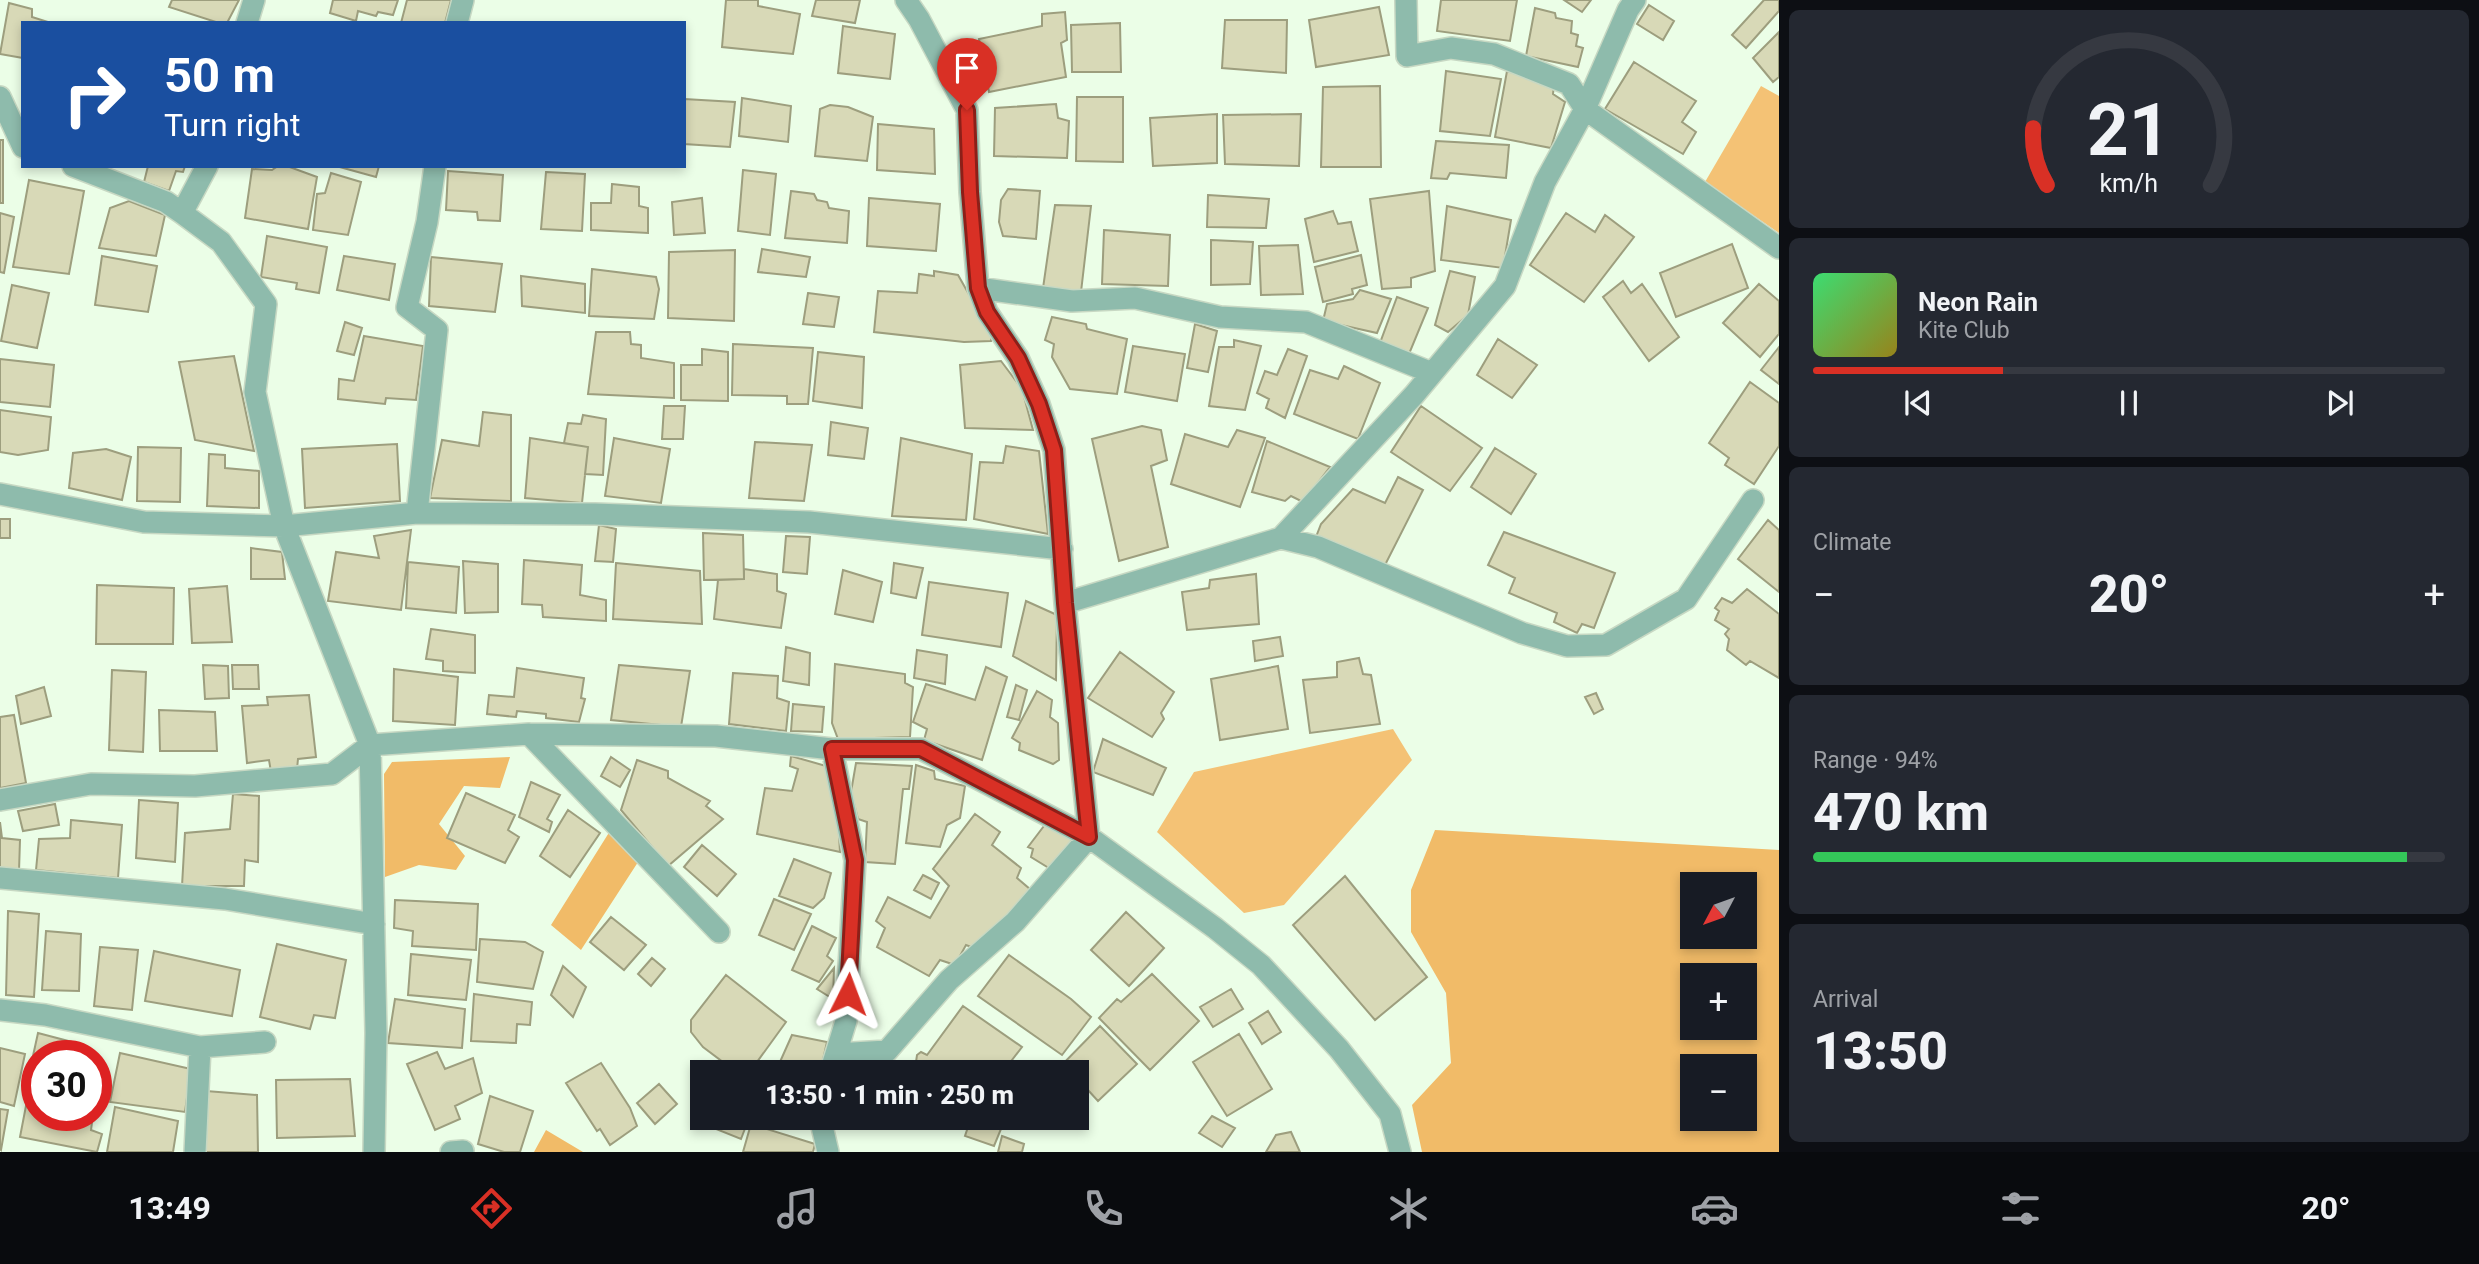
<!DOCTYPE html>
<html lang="en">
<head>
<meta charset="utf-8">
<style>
	body { margin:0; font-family:Roboto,sans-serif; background:#242831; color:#f1f3f6; height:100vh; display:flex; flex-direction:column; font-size:26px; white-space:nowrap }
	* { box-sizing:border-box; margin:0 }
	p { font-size:23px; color:#9ea1a6 }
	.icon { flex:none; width:38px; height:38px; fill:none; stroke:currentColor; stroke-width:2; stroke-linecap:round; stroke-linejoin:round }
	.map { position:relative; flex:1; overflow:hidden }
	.side { display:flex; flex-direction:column; gap:10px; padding:10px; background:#0d0f14; width:700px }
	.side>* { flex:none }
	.top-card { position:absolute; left:21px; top:21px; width:665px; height:147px; border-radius:0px; box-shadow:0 4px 10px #0003; background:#1a4fa0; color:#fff; overflow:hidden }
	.needle { width:46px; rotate:229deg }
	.buttons { position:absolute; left:1680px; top:872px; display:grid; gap:14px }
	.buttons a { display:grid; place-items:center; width:77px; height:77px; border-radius:0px; background:#171b24; box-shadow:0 4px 10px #0003; font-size:35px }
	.speed { position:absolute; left:21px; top:1040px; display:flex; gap:14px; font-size:35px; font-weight:700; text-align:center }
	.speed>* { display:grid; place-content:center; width:91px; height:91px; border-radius:50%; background:#171b24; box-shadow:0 4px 10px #0003; line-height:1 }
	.speed .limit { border:10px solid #d22; background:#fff; color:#111 }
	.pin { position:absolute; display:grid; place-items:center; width:60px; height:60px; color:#fff; margin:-72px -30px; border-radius:50% 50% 50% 0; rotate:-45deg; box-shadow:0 0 7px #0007 }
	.pin .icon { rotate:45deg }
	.me { position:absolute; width:77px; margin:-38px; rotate:3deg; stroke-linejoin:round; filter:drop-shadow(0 0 5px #0008) }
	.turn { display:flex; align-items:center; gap:24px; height:147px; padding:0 28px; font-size:32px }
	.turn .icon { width:91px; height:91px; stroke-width:2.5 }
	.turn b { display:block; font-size:49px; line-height:60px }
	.big { font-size:52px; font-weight:800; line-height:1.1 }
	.side .widget { flex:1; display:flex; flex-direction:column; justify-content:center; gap:10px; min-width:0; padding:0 24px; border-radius:10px; background:#242831 }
	.side .dial { align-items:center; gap:0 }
	.dial svg { height:182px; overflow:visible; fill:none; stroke:#363941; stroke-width:7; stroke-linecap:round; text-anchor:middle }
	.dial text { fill:#f1f3f6; stroke:none }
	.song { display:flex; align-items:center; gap:21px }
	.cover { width:84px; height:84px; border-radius:10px; background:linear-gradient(135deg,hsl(140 70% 55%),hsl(50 70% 35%)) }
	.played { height:7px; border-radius:4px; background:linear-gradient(90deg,#d93025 30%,#363941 30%) }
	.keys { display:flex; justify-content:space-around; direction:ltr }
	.heat { display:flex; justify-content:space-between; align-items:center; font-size:38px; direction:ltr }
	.charge { height:10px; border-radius:5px; background:linear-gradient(90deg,#34c759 94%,#363941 0) }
	.trip { position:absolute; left:690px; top:1060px; width:399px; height:70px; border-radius:0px; background:#171b24; box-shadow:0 4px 10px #0003; font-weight:800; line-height:70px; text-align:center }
	.tabs { display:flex; height:112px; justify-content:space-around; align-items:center; background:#090b0e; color:#9ea1a6 }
	.tabs .icon { width:49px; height:49px }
	.tabs .active { color:#d93025 }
	.tabs b { font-size:32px; color:#f1f3f6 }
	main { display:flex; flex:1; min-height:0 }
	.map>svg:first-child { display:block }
	.green { fill:#f4c275 }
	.forest { fill:#f1bb68; fill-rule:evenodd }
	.building { fill:#d8d9b7; stroke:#9d9e7e; stroke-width:2 }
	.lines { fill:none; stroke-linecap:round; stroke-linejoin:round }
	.minor-casing { stroke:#c7d8c3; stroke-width:24 }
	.minor { stroke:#8ebbac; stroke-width:21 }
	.route-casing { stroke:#8d1f18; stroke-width:18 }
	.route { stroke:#d93025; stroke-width:12 }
</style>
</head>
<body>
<main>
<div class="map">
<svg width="1779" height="1152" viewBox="0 0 1779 1152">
	<rect width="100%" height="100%" fill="#ebfee7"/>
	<path class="green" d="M1761,86L1779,96V233L1705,182Z
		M1393,729L1412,760L1284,905L1244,913L1157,832L1194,772Z"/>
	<path class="forest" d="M510,757L500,788L464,786L439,824L465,856L456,870L419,865L385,877L384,774L392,762Z
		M1435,830L1779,850V1152H1422L1412,1105L1451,1063L1446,993L1411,932V890ZM1692,884H1745V936H1692ZM1692,975H1745V1027H1692ZM1692,1066H1745V1118H1692Z
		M610,831L640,859L581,950L551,925Z
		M546,1130L583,1152H534Z"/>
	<path class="building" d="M172,0H239L227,23H219L169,7Z
		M333,0H398L393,15L378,12L376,16L358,11L356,21L330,13Z
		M407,0H451L445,23H401Z
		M726,0H758V6L800,14L793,54L722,47Z
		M816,0H860L855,23L812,16Z
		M1441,0H1517L1510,41L1437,31Z
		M1564,0H1591L1582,12Z
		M1764,0H1779V11L1746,48L1732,35Z
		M9,3L32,9V17L51,23H23V58L0,54Z
		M1649,5L1674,21L1663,40L1637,24Z
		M1379,7L1389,55L1316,67L1309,20Z
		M1535,8L1555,13L1556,18L1572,21L1571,33L1578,35L1576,46L1583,48L1578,67L1526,56Z
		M1065,12L1067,40L1061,43L1066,77L989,92L979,39L1042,26V14Z
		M1225,20H1287L1286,73L1222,68Z
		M1120,23L1121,72H1072L1071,25Z
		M843,26L895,34L890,79L838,73Z
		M1779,32V77L1773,82L1753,58Z
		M1634,62L1696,101L1682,122L1696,132L1683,154L1605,109Z
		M1446,71L1501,79L1490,136L1440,131Z
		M1507,71L1554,85L1553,94L1565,102L1551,148L1495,137Z
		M1380,86L1381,167H1321L1323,87Z
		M1077,97H1123V162L1076,161Z
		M742,98L791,106L788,142L739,136Z
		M684,99L735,102L730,147L684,144Z
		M1056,104L1058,118L1069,121L1067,158L994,156L995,108Z
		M830,105L848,107L873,117L867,161L815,156L820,109Z
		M1217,114V163L1153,166L1150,118Z
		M1301,114L1299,166L1225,164L1223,115Z
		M878,124L934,129L935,174L877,170Z
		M0,140H3V203H0Z
		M1436,141L1509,145L1506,178L1450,173L1447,179L1431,178Z
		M148,166H185L183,172L176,171L169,191L144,182Z
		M278,166H287L317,177L308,229L245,218L252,169L272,170Z
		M336,166H379L376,177Z
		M743,170L776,174L770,235L738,231Z
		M448,171L503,175L500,221L478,220L477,212L446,210Z
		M546,172L585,174L582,231L541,229Z
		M331,173L361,182L348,235L313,230L317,194L325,193Z
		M29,180L84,191L69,274L13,267Z
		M612,184L639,187V206L648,208V233L591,230V203H611Z
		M1008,189L1040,191L1036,239L1003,236L999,222L1001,200Z
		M791,191L814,194L817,200L827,202L829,208L849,211L847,243L785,238Z
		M1429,191L1435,271L1411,278V287L1382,289L1370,199Z
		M1208,195L1269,199L1266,228L1207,227Z
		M702,198L705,233L674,235L672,202Z
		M869,198L940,204L936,251L867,246Z
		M129,201L165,215L156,256L99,248L110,208Z
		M1055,205L1091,206L1081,292L1043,288Z
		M1447,206L1511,220L1503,268L1441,260Z
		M1333,211L1338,224L1351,222L1358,251L1314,262L1305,219Z
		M0,213L14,217L4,273L0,272Z
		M1566,213L1595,232L1605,215L1634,237L1584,302L1530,265Z
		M1104,230L1170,235L1168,286L1102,284Z
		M267,236L327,247L319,293L296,289L297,283L261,277Z
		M1211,240L1253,242L1250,284L1211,285Z
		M1732,244L1748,288L1676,317L1660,273Z
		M1298,245L1303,294L1261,295L1259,246Z
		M762,249L810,257L806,277L758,272Z
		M735,250L734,321L668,318L669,252Z
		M1361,255L1367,285L1352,289L1353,294L1323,302L1315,267Z
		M102,256L157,266L148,312L95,305Z
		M344,256L395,264L389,300L337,290Z
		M431,257L502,264L495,312L429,306Z
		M592,269L656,277L659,289L654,319L589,316Z
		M934,271L958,275L992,335L991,341L964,342L874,332L878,291L917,293L919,274L934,276Z
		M1450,271L1475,277L1468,315L1448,332L1435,325Z
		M521,276L585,284V313L522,306Z
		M1623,281L1631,293L1642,284L1679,337L1649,361L1603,297Z
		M1759,284L1779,301V334L1760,357L1723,323Z
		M12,285L49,293L37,348L1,341Z
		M1360,290L1391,299L1377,333L1323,321L1327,304L1353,299Z
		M808,293L839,297L834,327L803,324Z
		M1397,297L1428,308L1409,354L1380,343Z
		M1052,317L1086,324L1087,329L1127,339L1117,394L1070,389L1052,357L1054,344L1045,340Z
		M345,322L362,328L354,355L337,351Z
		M1195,324L1217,331L1208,372L1187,368Z
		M596,332H630L631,344L641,345V358L674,363V398L588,394Z
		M364,336L423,346L416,400L386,398L385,404L338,399L339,379L354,381Z
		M1498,339L1537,365L1512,398L1477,375Z
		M1234,340L1261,346L1245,410L1209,406L1219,347H1234Z
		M733,344L813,348L808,404H787V396L732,395Z
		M1133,346L1185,354L1177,401L1125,392Z
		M1779,347V384L1761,370Z
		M702,349L728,352V401L681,400V365H702Z
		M1288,349L1307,356L1285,418L1266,408L1269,399L1257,393L1265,371L1277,375Z
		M818,352L864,357L862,408L813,401Z
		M234,356L254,451L195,440L179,362Z
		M0,359L54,365L50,407L0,402Z
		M1001,361L1022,389L1033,430L965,428L960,365Z
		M1344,366L1380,383L1358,439L1294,414L1310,370L1338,379Z
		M1750,382L1779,403V446L1754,484L1725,465L1729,458L1709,443Z
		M664,406H685L683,439H662Z
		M1421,406L1482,448L1450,491L1391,452Z
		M0,410L51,417L48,450L18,455L0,452Z
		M483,412L511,415V501L430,498L442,440L479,446Z
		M583,415L606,419L603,475L585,474L588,447L564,443L568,423L581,424Z
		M831,422L868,428L864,459L828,455Z
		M1142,426L1161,430L1167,460L1151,466L1168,547L1119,561L1092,439Z
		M1237,430L1265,438L1240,507L1171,484L1185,434L1228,447Z
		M530,438L588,447L582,503L525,498Z
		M614,438L670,449L661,503L605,496Z
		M901,438L972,454L966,520L892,516Z
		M1267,441L1330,467L1303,502L1291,496L1285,501L1252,492Z
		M755,442L812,445L804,501L749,498Z
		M397,444L400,501L305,508L302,449Z
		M1006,446L1039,451L1048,534L974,519L980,462L1003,463Z
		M138,447L181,448L180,502L137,501Z
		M1495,448L1536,474L1511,514L1471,487Z
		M106,449L131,457L122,500L69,488L73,453Z
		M209,454L225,455V468L259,471V508L207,506Z
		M1398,477L1423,490L1384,567L1316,537L1321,524L1353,489L1385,503Z
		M0,519H10V538H0Z
		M1768,520L1779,530V592L1738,559Z
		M599,525L616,529L613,562L595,561Z
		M411,530L401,610L328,601L336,552L379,558L374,536Z
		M1504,532L1615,573L1594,628L1582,624L1577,633L1554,622L1557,613L1509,593L1515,578L1488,565Z
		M703,533L743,535L744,579L704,580Z
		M786,536L810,537L807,574L783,572Z
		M251,548L282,552L285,579H251Z
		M524,560L582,565L580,595L606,600V621L543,617L542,605L522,604Z
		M463,561L498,564V612L465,613Z
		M408,562L459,567L456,613L406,608Z
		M616,563L700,571L702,624L613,619Z
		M894,563L923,568L916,598L891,593Z
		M744,569L777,574V591L786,594L781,628L714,619L718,580L744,579Z
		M843,570L882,582L873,622L835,614Z
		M1256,574L1259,624L1187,630L1182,592L1209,588L1210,580Z
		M929,582L1008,593L1001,647L922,635Z
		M97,585L174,588L173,644H96Z
		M227,586L232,642L192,643L189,589Z
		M1747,589L1779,614V678L1750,661L1746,665L1727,650L1729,639L1725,634L1729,629L1715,620L1719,611L1715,608L1722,598L1732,603Z
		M1026,601L1057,615L1056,680L1013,656Z
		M431,629L475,635V673L443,671V661L426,659Z
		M1280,637L1283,656L1255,661L1253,641Z
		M786,647L810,653L809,685L783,681Z
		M917,650L947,655L945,684L914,678Z
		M1120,652L1174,692L1161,713L1164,719L1152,737L1088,698Z
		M1359,658L1363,674L1371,675L1380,724L1310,733L1303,680L1337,677V662Z
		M835,664L905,674V683L913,687L910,737L838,739L832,723Z
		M203,665L228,666L229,698L205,699Z
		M232,665H258L259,689H233Z
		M619,665L690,671L681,727L611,720Z
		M1278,666L1288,729L1220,740L1211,679Z
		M986,667L1007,677L982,760L924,740L927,729L913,722L926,684L975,700Z
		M517,668L584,678L581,698L585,699L579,722L546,718V714L517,711L516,717L487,714L489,695L514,697Z
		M394,669L458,677L455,725L393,721Z
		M112,670L146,672L143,752L109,750Z
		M733,673L778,676L777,698L789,702L786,731L729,724Z
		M1016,685L1027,690L1019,720L1007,717Z
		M44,687L51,716L21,724L16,696Z
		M1037,691L1052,700L1050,717L1058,723L1059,760L1053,764L1019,750L1020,743L1012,738Z
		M1596,693L1603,709L1594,714L1585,697Z
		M309,695L316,757L298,759L297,769L271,772L269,760L247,763L242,706L268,705L267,697Z
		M793,704L824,707L822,732L791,731Z
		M159,710L215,712L217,751H160Z
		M14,715L26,783L0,788V717Z
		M1103,739L1166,768L1153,795L1093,772Z
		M791,756L826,766L838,818L840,852L757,834L765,788L792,791L798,769L790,766Z
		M611,757L630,770L620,787L601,776Z
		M637,760L668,771V778L710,801L706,806L723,819L668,866L621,810Z
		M856,763L912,766L909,789H903L895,864L865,862L867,822L858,819L851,792Z
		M916,765L934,771L935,779L965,786L960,818L947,825L940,847L906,843Z
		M531,782L560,795L547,819L552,822L549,832L519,817Z
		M466,793L515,815L508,830L519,837L505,863L447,838Z
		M233,794L259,796L258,862L245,860L244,886H182L185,833L230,829Z
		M139,800L178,803L175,862L136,858Z
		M55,804L59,825L23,831L18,811Z
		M568,810L600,833L570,877L540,856Z
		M975,814L1000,832L992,845L1021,868L1017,878L1031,890L1003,925L974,948L966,945L955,965L940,960L929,976L877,947L885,928L876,921L888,897L930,918L949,886L933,869Z
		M71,820L122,825L118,878L36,870L39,839L70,838Z
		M0,822L2,838L20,840L19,871L0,870Z
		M1047,822L1070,835L1072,845L1052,870L1031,857L1033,849L1028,847Z
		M702,845L736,874L717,896L684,867Z
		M794,859L831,873L824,898L813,908L779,896Z
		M923,875L939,883L931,899L914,890Z
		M1345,876L1427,977L1375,1020L1293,925Z
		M774,899L811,914L794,950L759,935Z
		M395,900L478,904L476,950L412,946L413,931L394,928Z
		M8,911L39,914L34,997L6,995Z
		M1126,912L1164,948L1129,986L1091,950Z
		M611,917L646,945L624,970L590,942Z
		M812,926L836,938L827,956L833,961L819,982L792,970Z
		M46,931L81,934L79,991L42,990Z
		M480,939L525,942L543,952L533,989L477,982Z
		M277,944L346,960L335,1018L314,1015L310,1029L260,1017Z
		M100,947L138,950L132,1010L94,1006Z
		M154,951L240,970L232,1016L145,1001Z
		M411,954L471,960L466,1000L408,995Z
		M1009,955L1071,999L1091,1017L1062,1055L978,996Z
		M652,958L665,969L651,986L638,974Z
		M563,966L586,987L573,1017L551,995Z
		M834,968L833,999L817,989Z
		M1152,974L1199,1021L1150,1070L1099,1018L1117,999L1121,1002Z
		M726,975L786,1022L749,1073L727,1065L703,1047L691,1032V1020Z
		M1231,989L1243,1009L1213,1027L1200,1007Z
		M474,994L532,1002L530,1025L517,1024L516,1043L471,1041Z
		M395,999L465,1009L462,1048L388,1043Z
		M963,1006L1022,1047L1002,1073H932L916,1062L917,1055L921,1052L927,1055Z
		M1268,1011L1281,1032L1262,1044L1249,1023Z
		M1100,1026L1137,1064L1098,1101L1087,1089L1076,1099V1073H1054Z
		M38,1033L76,1043L73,1055H37V1066L31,1065Z
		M1239,1034L1272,1089L1227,1116L1193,1062Z
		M792,1035L827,1042L820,1073H775Z
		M0,1048L25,1054L14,1106L0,1102Z
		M437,1052L445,1069L473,1058L482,1093L455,1106L460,1119L435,1130L407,1064Z
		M120,1053L191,1069L185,1112L110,1102Z
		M601,1063L630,1108L637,1126L610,1145L600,1129L597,1131L566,1083Z
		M350,1079L355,1136L277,1138L276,1080Z
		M659,1084L677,1104L655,1124L637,1103Z
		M30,1085L37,1087V1115H93L91,1130L102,1134L97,1152L20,1137Z
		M206,1091L257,1095L258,1152H204Z
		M490,1096L533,1111L520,1152H504L478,1144Z
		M115,1107L178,1121L173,1152H107Z
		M0,1109L8,1110L1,1150L0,1149Z
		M1212,1116L1235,1128L1222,1147L1199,1133Z
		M714,1118H749L741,1139L711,1127Z
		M971,1118H986L1003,1124L994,1146L965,1136Z
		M751,1124L815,1144L813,1152H743Z
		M1291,1132L1300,1152H1266L1276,1135Z
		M1002,1136L1024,1144L1022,1152H998Z"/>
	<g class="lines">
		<defs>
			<path id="minor" d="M1406,0L1407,56L1451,48L1494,54L1569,84L1585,109L1779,248
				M247,23L254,0
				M457,23L463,0
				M0,97L23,147
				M73,166L166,202L182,213L221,242L266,304L255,392L284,526L370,745L376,1033L374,1152
				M182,213L207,166
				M978,288L1072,301L1135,298L1220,317L1306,322L1432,373
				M0,494L144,522L284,526L417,513L595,514L809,522L1062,549
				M417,513L437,330L407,307L427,222L435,166
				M1281,538L1318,547L1522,633L1567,646L1606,645L1686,599L1753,500
				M1065,603L1281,538L1414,395L1505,286L1545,182L1585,109L1628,10L1635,0
				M529,734L719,932
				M0,800L91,784L195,786L332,774L370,745L529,734L716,736L832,749H921L1089,837L1215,928L1261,965L1339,1049L1390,1114L1400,1152
				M0,878L225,899L374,924
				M0,1010L45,1015L200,1047L265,1042
				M836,1054L887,1051L949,980L1015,922L1089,837L1065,603L1054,450L1039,404L1018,358L987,312L978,288L970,192L967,110L919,19L906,0
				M830,1073L846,1021L855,860L832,749
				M820,1118L828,1152
				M195,1152L200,1047
				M451,1152L463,1151"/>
		</defs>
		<use href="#minor" class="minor-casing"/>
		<use href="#minor" class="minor"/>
	</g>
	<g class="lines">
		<defs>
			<path id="route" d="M848,994L855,860L832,749H921L1089,837L1065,603L1054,450L1039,404L1018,358L987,312L978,288L970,192L967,110"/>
		</defs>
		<use href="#route" class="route-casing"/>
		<use href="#route" class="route"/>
	</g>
</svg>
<div class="buttons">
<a><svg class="needle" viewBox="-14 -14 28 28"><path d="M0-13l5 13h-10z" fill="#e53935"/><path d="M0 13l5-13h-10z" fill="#9ea1a6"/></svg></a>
<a>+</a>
<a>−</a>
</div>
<div class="speed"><div class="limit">30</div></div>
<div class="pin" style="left:967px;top:110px;background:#d93025"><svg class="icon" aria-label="arrive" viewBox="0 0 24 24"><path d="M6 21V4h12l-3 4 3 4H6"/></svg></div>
<svg class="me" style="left:848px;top:994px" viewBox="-20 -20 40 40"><path d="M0-17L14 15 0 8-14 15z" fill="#d93025" stroke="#fff" stroke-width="4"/></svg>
<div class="trip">13:50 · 1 min · 250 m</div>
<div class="top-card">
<div class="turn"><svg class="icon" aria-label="right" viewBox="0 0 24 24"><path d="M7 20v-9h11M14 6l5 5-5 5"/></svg><div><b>50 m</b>Turn right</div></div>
</div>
</div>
<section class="side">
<div class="widget dial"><svg viewBox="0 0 100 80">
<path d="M14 69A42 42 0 1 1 86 69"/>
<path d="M14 69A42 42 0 0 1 8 44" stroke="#d93025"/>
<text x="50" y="56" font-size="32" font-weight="700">21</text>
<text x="50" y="72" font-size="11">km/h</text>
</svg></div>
<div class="widget">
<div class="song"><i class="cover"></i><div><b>Neon Rain</b><p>Kite Club</p></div></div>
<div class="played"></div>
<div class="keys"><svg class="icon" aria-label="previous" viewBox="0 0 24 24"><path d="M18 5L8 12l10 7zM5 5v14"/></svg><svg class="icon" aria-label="pause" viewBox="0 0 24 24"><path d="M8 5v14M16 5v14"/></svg><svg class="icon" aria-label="next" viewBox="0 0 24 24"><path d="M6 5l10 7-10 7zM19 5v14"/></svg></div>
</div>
<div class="widget"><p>Climate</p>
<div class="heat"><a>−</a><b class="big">20°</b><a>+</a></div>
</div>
<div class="widget"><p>Range · 94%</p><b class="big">470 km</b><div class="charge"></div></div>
<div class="widget"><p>Arrival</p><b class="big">13:50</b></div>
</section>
</main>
<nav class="tabs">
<b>13:49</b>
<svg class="icon active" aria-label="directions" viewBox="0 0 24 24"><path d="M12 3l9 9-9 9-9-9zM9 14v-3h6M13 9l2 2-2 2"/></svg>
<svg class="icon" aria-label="music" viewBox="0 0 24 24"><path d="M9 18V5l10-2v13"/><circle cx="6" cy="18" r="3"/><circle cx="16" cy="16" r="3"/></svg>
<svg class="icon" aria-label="phone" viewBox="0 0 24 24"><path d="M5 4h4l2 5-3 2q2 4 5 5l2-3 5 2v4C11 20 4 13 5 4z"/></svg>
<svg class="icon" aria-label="climate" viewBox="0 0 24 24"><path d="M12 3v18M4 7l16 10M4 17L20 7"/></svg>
<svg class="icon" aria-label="car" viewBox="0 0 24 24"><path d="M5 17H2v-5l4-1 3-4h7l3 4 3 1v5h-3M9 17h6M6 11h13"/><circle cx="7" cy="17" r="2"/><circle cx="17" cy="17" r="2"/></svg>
<svg class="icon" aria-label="filters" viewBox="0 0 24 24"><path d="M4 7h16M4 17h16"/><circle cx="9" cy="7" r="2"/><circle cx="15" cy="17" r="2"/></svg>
<b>20°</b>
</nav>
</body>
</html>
